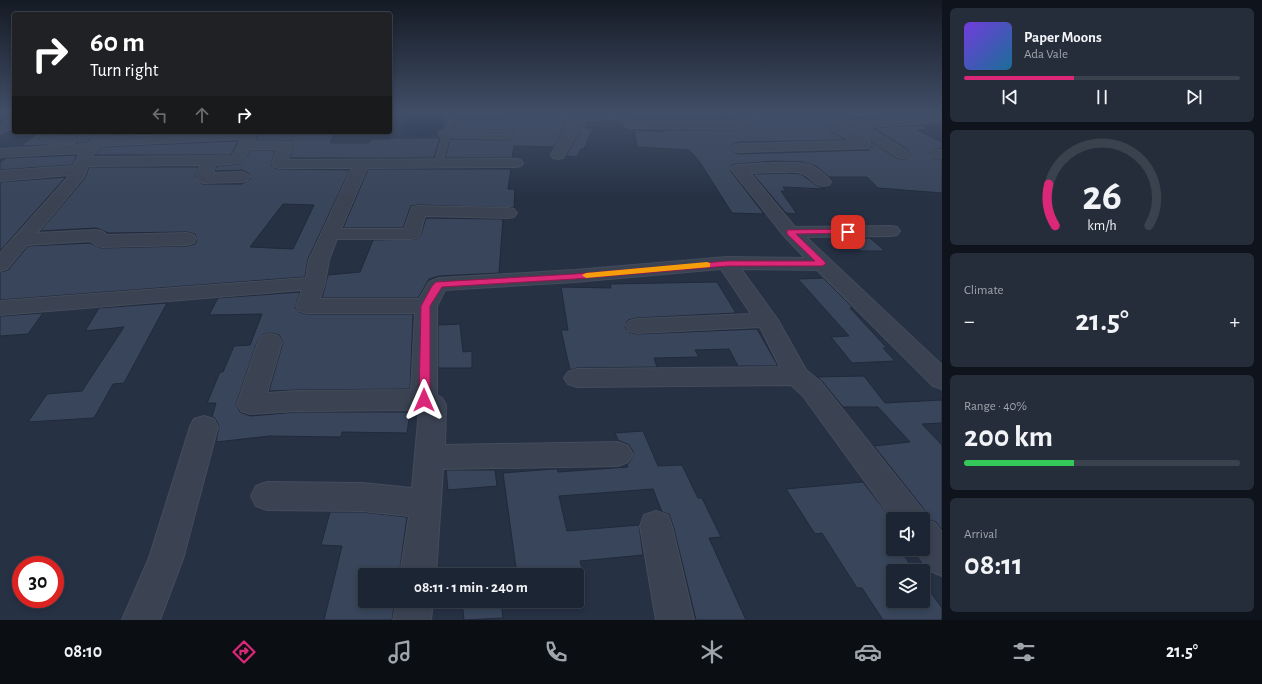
<!DOCTYPE html>
<html lang="en">
<head>
<meta charset="utf-8">
<style>
	body { margin:0; font-family:"Alegreya Sans",sans-serif; background:#252d3b; color:#f1f3f6; height:100vh; display:flex; flex-direction:column; font-size:15px; white-space:nowrap }
	* { box-sizing:border-box; margin:0 }
	p { font-size:13px; color:#a0a5ac }
	.icon { flex:none; width:22px; height:22px; fill:none; stroke:currentColor; stroke-width:2; stroke-linecap:round; stroke-linejoin:round }
	.map { position:relative; flex:1; overflow:hidden }
	.drawer { display:flex; flex-direction:column; gap:8px; padding:8px; background:#0f141c; width:320px }
	.drawer>* { flex:none }
	.guide { position:absolute; left:12px; top:12px; width:380px; height:122px; border-radius:4px; box-shadow:0 2px 6px #0003,0 0 0 1px #3a424e; background:#202124; color:#fff; overflow:hidden }
	.tools { position:absolute; left:886px; top:512px; display:grid; gap:8px }
	.tools a { display:grid; place-items:center; width:44px; height:44px; border-radius:4px; background:#1c2533; box-shadow:0 2px 6px #0003,0 0 0 1px #3a424e; font-size:20px }
	.speed { position:absolute; left:12px; top:556px; display:flex; gap:8px; font-size:20px; font-weight:700; text-align:center }
	.speed>* { display:grid; place-content:center; width:52px; height:52px; border-radius:50%; background:#1c2533; box-shadow:0 2px 6px #0003,0 0 0 1px #3a424e; line-height:1 }
	.speed .limit { border:6px solid #d22; background:#fff; color:#111 }
	.pin { position:absolute; display:grid; place-items:center; width:34px; height:34px; color:#fff; margin:-17px; border-radius:8px; box-shadow:0 2px 6px #0006 }
	.me { position:absolute; width:44px; margin:-22px; rotate:0deg; stroke-linejoin:round; filter:drop-shadow(0 0 3px #0008) }
	.turn { display:flex; align-items:center; gap:14px; height:84px; padding:0 12px; font-size:18px }
	.turn .icon { width:52px; height:52px; stroke-width:2.5 }
	.turn b { display:block; font-size:28px; line-height:34px }
	.lanes { display:flex; align-items:center; height:38px; padding:0 12px; background:#0003; justify-content:center; gap:20px; direction:ltr }
	.lanes .off { opacity:.35 }
	.big { font-size:30px; font-weight:700; line-height:1.1 }
	.drawer .tile { flex:1; display:flex; flex-direction:column; justify-content:center; gap:6px; min-width:0; padding:0 14px; border-radius:6px; background:#252d3b }
	.drawer .dial { align-items:center; gap:0 }
	.dial svg { height:104px; overflow:visible; fill:none; stroke:#3a424e; stroke-width:7; stroke-linecap:round; text-anchor:middle }
	.dial text { fill:#f1f3f6; stroke:none }
	.song { display:flex; align-items:center; gap:12px }
	.cover { width:48px; height:48px; border-radius:6px; background:linear-gradient(135deg,hsl(260 70% 55%),hsl(200 70% 35%)) }
	.played { height:4px; border-radius:2px; background:linear-gradient(90deg,#db2777 40%,#3a424e 40%) }
	.keys { display:flex; justify-content:space-around; direction:ltr }
	.heat { display:flex; justify-content:space-between; align-items:center; font-size:22px; direction:ltr }
	.charge { height:6px; border-radius:3px; background:linear-gradient(90deg,#34c759 40%,#3a424e 0) }
	.trip { position:absolute; left:358px; top:568px; width:226px; height:40px; border-radius:4px; background:#1c2533; box-shadow:0 2px 6px #0003,0 0 0 1px #3a424e; font-weight:700; line-height:40px; text-align:center }
	.menu { display:flex; height:64px; justify-content:space-around; align-items:center; background:#0b0f14; color:#a0a5ac }
	.menu .icon { width:28px; height:28px }
	.menu .on { color:#db2777 }
	.menu b { font-size:18px; color:#f1f3f6 }
	main { display:flex; flex:1; min-height:0 }
	.map>svg:first-child { display:block }
	.water { fill:#182743 }
	.building { fill:#38455a; stroke:#212a3b; fill-rule:evenodd }
	.lines { fill:none; stroke-linecap:round; stroke-linejoin:round }
	.service-casing { stroke:#444c5c; stroke-width:2 }
	.minor-casing { stroke:#444c5c; stroke-width:2 }
	.service { fill:#3b4353; fill-rule:evenodd }
	.minor { fill:#3b4353; fill-rule:evenodd }
	.route { fill:#db2777; stroke:#8e194d }
	.slow { fill:#f59e0b }
</style>
</head>
<body>
<main>
<div class="map">
<svg width="942" height="620" viewBox="0 0 942 620">
	<rect width="100%" height="100%" fill="#263144"/>
	<path class="water" d="M411,112H436L435,113L443,117L444,127L437,131V134L425,137L406,134L403,128Z"/>
	<path class="building" d="M653,112L690,113L691,116L729,118V119H656Z
		M806,112H891L899,115L856,118L831,124L830,127L831,131L846,140L739,142L733,144L731,149L734,152L739,154L869,150L872,146L871,141L896,158L902,159L907,158L910,155L908,150L874,128L920,125L929,129L917,130L942,142V148L933,150L930,153L933,158L942,159V193L878,188L867,177H829L816,166L802,162L774,161L738,164L732,165L730,170L764,214L732,213L699,161L689,150L637,147L634,130L663,132L662,130H745L751,128L752,121L806,120L809,117Z
		M455,120H565L563,130L554,147L514,146L512,158H445L450,139L507,140L512,139L515,136L513,131L507,130L453,129Z
		M581,121H587L586,128H593L584,149H581L577,157L566,156L579,132Z
		M40,132H45L38,139L46,145L20,146Z
		M63,132H98L86,143H76L77,139L75,136H61Z
		M116,132H204L114,135Z
		M257,132H336L330,143H369L371,139H390V138H440L434,158H290L294,145L292,141L256,140Z
		M238,141L231,155H94L101,147Z
		M251,150H275L271,165L274,168L279,169L350,170L308,259L305,277L0,300V272L8,270L28,246L90,243L95,246L102,248L187,246L195,244L197,240L195,234L187,232L108,233L102,230L96,228L40,231L85,178L89,167H199L194,178L202,184H242L251,178L248,173L242,170L215,171L217,166L241,164ZM283,204L314,205L293,249L250,247Z
		M77,155L72,165L0,170V162L6,158Z
		M368,169H511L508,189H515L514,208L418,205L411,206L403,228H343Z
		M785,173L801,174L816,185L825,189L783,187L786,191H781L797,214L786,213L753,174Z
		M66,177L0,251V182Z
		M426,218L503,219L499,273L439,276L429,279L418,298H322L328,275L360,272L373,240L417,239L421,234Z
		M846,238H870L885,251H860Z
		M823,278L853,308H850L887,348H883L895,361L852,363L831,337L849,336L798,279Z
		M717,282L736,313L637,318L628,320L625,327L629,332L637,334L757,329L778,366H738L729,349L695,350L699,357L654,358L657,367L577,368L570,370L561,330H568L561,287L611,288L610,284Z
		M300,292L295,307L299,312L307,314H413L410,389L297,390L269,391L283,342L279,335L270,333L262,335L257,342L236,404L240,412L250,416L297,412H410L407,433L342,432L341,437L270,436L216,442L219,426L215,418L212,417L216,403H207L220,372H223L234,346L250,345L262,314L209,315L218,298Z
		M167,303L124,383L113,384L94,418L28,422L47,394L82,391L124,327L85,331L99,308Z
		M43,313L28,334L0,336V316Z
		M460,324L463,352L472,351V368H438V325Z
		M864,376L885,403L942,400V423L922,424L942,445V530L936,522L928,519L923,508L874,446L910,442L878,407H843L822,381L817,377Z
		M643,431L658,466L682,465L698,498H702L721,537L709,538L746,620H696L673,525L669,514L662,512L653,489L559,496L567,531L639,525L643,555L580,561L584,575H517L503,473L553,469H557L558,472L628,467L627,464L629,463L634,453L629,445L618,440L615,433Z
		M446,470H495L497,486L448,490Z
		M863,482L893,521V549H899L915,571H893V601H923V582L942,608V620H883L862,588H857L822,533L815,534L786,489Z
		M330,512H362L407,517L399,575H365V601H395L392,620H324L342,546L321,545Z
		M497,569V575H460V573Z
		M462,601H501L503,618L464,620Z"/>
	<g class="lines">
		<defs>
			<path id="service" d="M448,112H454V118L442,164L438,166L434,164L448,118Z"/>
			<path id="minor" d="M447,112H617L632,115L635,120L732,121L727,112H739L740,114L747,112H802L806,113L808,116L806,119L802,120L750,119L751,125L750,128L745,129L631,128L626,127L623,120L618,119L580,120L578,131L565,155L563,158L558,159L553,158L551,155L564,131L567,119L451,118L447,117L445,114Z
				M942,114V122L869,127L907,151L909,154L907,157L902,158L897,157L854,128L850,129L869,140L871,145L869,148L739,152L734,151L732,148L734,145L739,144L851,141L832,130L831,127L832,124L856,120Z
				M14,118V127L0,134V125Z
				M446,130L507,131L512,132L514,135L512,138L507,139L441,137L439,134L441,131Z
				M47,132H62L58,137H74L76,140L74,143C64,145 47,148 40,139Z
				M100,132H115L110,137L256,132L254,141L291,142L293,145L288,160L516,159L521,160L523,163L521,166L516,167L367,168L341,229H404L412,207L418,206L508,208L514,209L517,213L514,217L508,218L425,216L420,234L417,238L411,239H337L329,260L325,283L320,299H419L429,282L439,278L575,270L727,257L805,258L784,236L731,169L733,166L738,165C756,164 793,160 809,165C816,167 827,176 831,182L829,185C813,189 813,176 801,173C795,170 759,173 750,173L795,227L891,226L897,227L900,231L897,235L891,236L806,237L942,365V389L933,386L817,270L741,269L778,320L806,370L821,382L922,509L927,520L935,523L942,532V576L930,571L914,549H923V519H893V520L803,396L791,385L577,387L568,384L564,378L568,372L577,369L780,367L760,327L637,333L629,331L626,326L629,321L637,319L751,314L721,269L575,282L445,290L437,306V395L442,398L446,405L445,445L618,442L628,446L633,454L628,462L618,466L443,469L436,575H400L409,516L362,511L267,510L256,506L251,496L256,486L267,482L362,483L412,488L419,410L297,411L250,414L241,411L237,404L258,342L262,336L270,334L278,336L282,342L267,393L297,391L411,390L415,313H307L299,311L296,306L302,290L0,315V301L306,278L309,260L352,168H279L274,167L272,164L277,149H250L241,163L216,165L213,173L242,172L247,174L250,177L247,180L242,182L203,183L198,181L195,178L201,165L88,166L84,177L37,233L96,230L102,231L107,235L187,233L194,235L196,239L194,243L187,245L102,247L95,245L91,241L27,245L7,269L0,271V253L70,175L0,181V171L73,166L80,153L0,157V149L87,144ZM240,139L239,145L232,156L91,157L100,146Z
				M938,150H942V158L933,157L931,154L933,151Z
				M204,416L214,419L218,427L183,559L160,620H122L149,558L190,427L194,419Z
				M656,511L668,515L672,526L694,620H656L640,526L644,515Z
				M397,601H433L431,620H393Z"/>
		</defs>
		<use href="#service" class="service-casing"/>
		<use href="#minor" class="minor-casing"/>
		<use href="#service" class="service"/>
		<use href="#minor" class="minor"/>
	</g>
	<linearGradient id="sky" x2="0" y2="1"><stop stop-color="#151b25"/><stop offset="0.57" stop-color="#414e67"/><stop offset="1" stop-color="#414e67" stop-opacity="0"/></linearGradient>
	<rect width="942" height="198" fill="url(#sky)"/>
	<path class="route" d="M848,229L850,230V233L796,234L825,262L826,264L822,266H727L575,279L442,287L430,306V400L428,403H420L419,400L421,306L432,286L436,282L575,274L727,261H815L787,234V230Z"/>
	<path class="slow" d="M707,262L710,263V267L586,278L582,275L586,273Z"/>
</svg>
<div class="tools">
<a><svg class="icon" aria-label="sound" viewBox="0 0 24 24"><path d="M4 9h4l5-4v14l-5-4H4zM17 9q2 3 0 6"/></svg></a>
<a><svg class="icon" aria-label="layers" viewBox="0 0 24 24"><path d="M12 4l9 5-9 5-9-5zM3 14l9 5 9-5"/></svg></a>
</div>
<div class="speed"><div class="limit">30</div></div>
<div class="pin" style="left:848px;top:232px;background:#d93025"><svg class="icon" aria-label="arrive" viewBox="0 0 24 24"><path d="M6 21V4h12l-3 4 3 4H6"/></svg></div>
<svg class="me" style="left:424px;top:400px" viewBox="-20 -20 40 40"><path d="M0-17L14 15 0 8-14 15z" fill="#db2777" stroke="#fff" stroke-width="4"/></svg>
<div class="trip">08:11 · 1 min · 240 m</div>
<div class="guide">
<div class="turn"><svg class="icon" aria-label="right" viewBox="0 0 24 24"><path d="M7 20v-9h11M14 6l5 5-5 5"/></svg><div><b>60 m</b>Turn right</div></div>
<div class="lanes"><svg class="icon off" aria-label="left" viewBox="0 0 24 24"><path d="M17 20v-9H6M10 6l-5 5 5 5"/></svg><svg class="icon off" aria-label="ahead" viewBox="0 0 24 24"><path d="M12 20V5M6 11l6-6 6 6"/></svg><svg class="icon" aria-label="right" viewBox="0 0 24 24"><path d="M7 20v-9h11M14 6l5 5-5 5"/></svg></div>
</div>
</div>
<section class="drawer">
<div class="tile">
<div class="song"><i class="cover"></i><div><b>Paper Moons</b><p>Ada Vale</p></div></div>
<div class="played"></div>
<div class="keys"><svg class="icon" aria-label="previous" viewBox="0 0 24 24"><path d="M18 5L8 12l10 7zM5 5v14"/></svg><svg class="icon" aria-label="pause" viewBox="0 0 24 24"><path d="M8 5v14M16 5v14"/></svg><svg class="icon" aria-label="next" viewBox="0 0 24 24"><path d="M6 5l10 7-10 7zM19 5v14"/></svg></div>
</div>
<div class="tile dial"><svg viewBox="0 0 100 80">
<path d="M14 69A42 42 0 1 1 86 69"/>
<path d="M14 69A42 42 0 0 1 9 37" stroke="#db2777"/>
<text x="50" y="56" font-size="32" font-weight="700">26</text>
<text x="50" y="72" font-size="11">km/h</text>
</svg></div>
<div class="tile"><p>Climate</p>
<div class="heat"><a>−</a><b class="big">21.5°</b><a>+</a></div>
</div>
<div class="tile"><p>Range · 40%</p><b class="big">200 km</b><div class="charge"></div></div>
<div class="tile"><p>Arrival</p><b class="big">08:11</b></div>
</section>
</main>
<nav class="menu">
<b>08:10</b>
<svg class="icon on" aria-label="directions" viewBox="0 0 24 24"><path d="M12 3l9 9-9 9-9-9zM9 14v-3h6M13 9l2 2-2 2"/></svg>
<svg class="icon" aria-label="music" viewBox="0 0 24 24"><path d="M9 18V5l10-2v13"/><circle cx="6" cy="18" r="3"/><circle cx="16" cy="16" r="3"/></svg>
<svg class="icon" aria-label="phone" viewBox="0 0 24 24"><path d="M5 4h4l2 5-3 2q2 4 5 5l2-3 5 2v4C11 20 4 13 5 4z"/></svg>
<svg class="icon" aria-label="climate" viewBox="0 0 24 24"><path d="M12 3v18M4 7l16 10M4 17L20 7"/></svg>
<svg class="icon" aria-label="car" viewBox="0 0 24 24"><path d="M5 17H2v-5l4-1 3-4h7l3 4 3 1v5h-3M9 17h6M6 11h13"/><circle cx="7" cy="17" r="2"/><circle cx="17" cy="17" r="2"/></svg>
<svg class="icon" aria-label="filters" viewBox="0 0 24 24"><path d="M4 7h16M4 17h16"/><circle cx="9" cy="7" r="2"/><circle cx="15" cy="17" r="2"/></svg>
<b>21.5°</b>
</nav>
</body>
</html>
